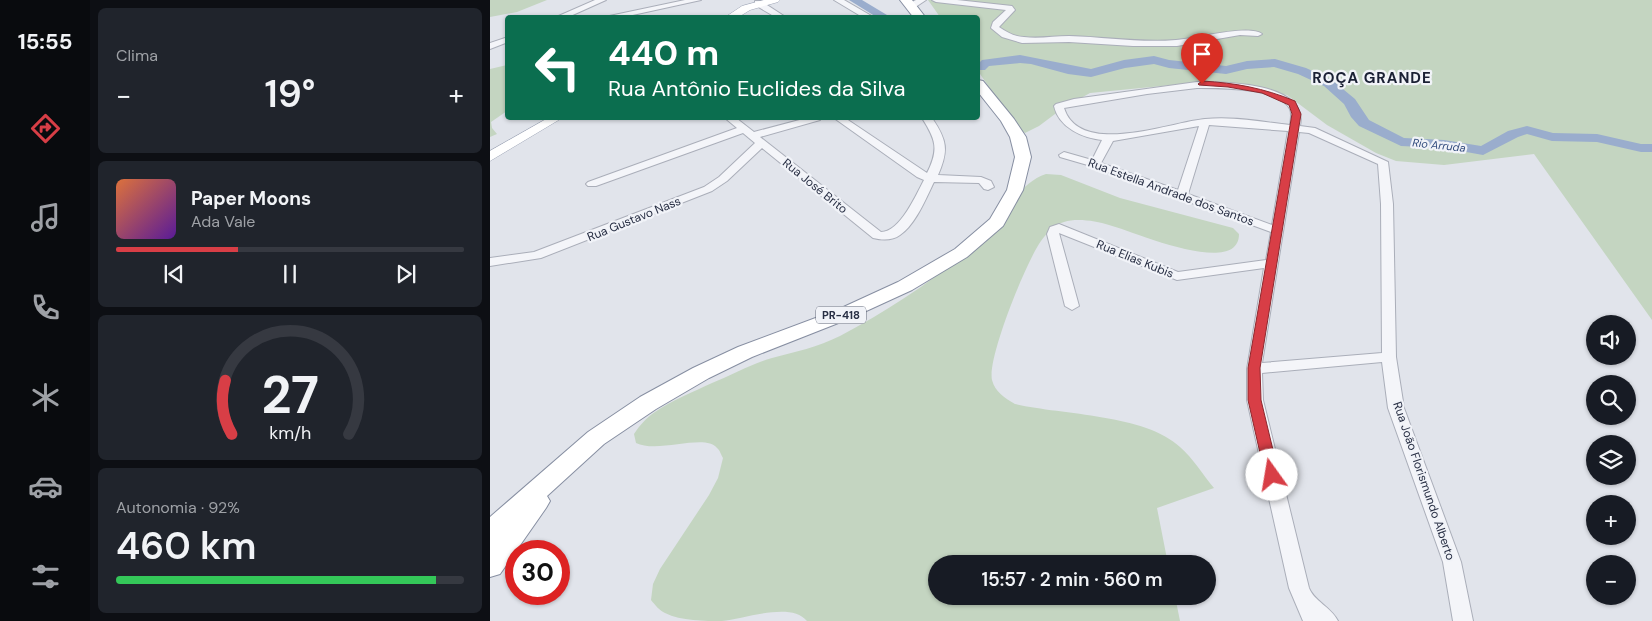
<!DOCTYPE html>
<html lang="pt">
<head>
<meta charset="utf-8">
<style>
	body { margin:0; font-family:"DM Sans",sans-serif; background:#20242c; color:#f1f3f6; height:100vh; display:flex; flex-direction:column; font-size:19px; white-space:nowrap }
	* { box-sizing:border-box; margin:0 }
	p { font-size:16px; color:#9ea1a6 }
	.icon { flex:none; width:28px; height:28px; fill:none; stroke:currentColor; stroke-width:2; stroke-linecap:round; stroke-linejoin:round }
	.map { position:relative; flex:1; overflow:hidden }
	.side { display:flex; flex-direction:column; gap:8px; padding:8px; background:#0d0f14; width:400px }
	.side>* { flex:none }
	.hud { position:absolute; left:15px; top:15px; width:475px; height:105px; border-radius:5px; box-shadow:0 1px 4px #0004; background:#0b6e4f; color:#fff; overflow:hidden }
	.tools { position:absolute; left:1096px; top:315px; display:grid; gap:10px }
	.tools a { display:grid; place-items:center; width:50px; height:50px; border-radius:50%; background:#171b24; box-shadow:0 1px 4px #0004; font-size:25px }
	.speed { position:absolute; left:15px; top:540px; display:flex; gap:10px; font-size:25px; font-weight:700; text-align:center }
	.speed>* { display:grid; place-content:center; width:65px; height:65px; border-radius:50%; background:#171b24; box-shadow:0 1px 4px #0004; line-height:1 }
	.speed .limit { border:8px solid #d22; background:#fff; color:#111 }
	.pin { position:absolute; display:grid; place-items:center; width:42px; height:42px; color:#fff; margin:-51px -21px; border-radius:50% 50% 50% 0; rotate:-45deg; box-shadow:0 0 5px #0007 }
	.pin .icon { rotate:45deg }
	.me { position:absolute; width:55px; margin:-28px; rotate:347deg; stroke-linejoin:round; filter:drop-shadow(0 0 4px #0008) }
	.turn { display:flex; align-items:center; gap:18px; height:105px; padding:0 20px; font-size:22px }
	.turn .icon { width:65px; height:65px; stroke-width:2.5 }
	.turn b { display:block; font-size:35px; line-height:42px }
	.big { font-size:38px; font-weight:600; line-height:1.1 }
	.side .card { flex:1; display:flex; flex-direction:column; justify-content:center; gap:8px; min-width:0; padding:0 18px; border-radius:8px; background:#20242c }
	.side .dial { align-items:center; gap:0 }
	.dial svg { height:130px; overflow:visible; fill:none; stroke:#363941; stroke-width:7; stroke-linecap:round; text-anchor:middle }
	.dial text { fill:#f1f3f6; stroke:none }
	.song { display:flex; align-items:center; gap:15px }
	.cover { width:60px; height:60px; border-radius:8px; background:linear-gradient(135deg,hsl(20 70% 55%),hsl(270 70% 35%)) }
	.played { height:5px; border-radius:2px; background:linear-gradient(90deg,#d83e46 35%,#363941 35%) }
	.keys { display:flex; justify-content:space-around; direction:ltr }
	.heat { display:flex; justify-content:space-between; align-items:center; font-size:28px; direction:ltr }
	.charge { height:8px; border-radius:4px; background:linear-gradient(90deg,#34c759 92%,#363941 0) }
	.trip { position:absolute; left:438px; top:555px; width:288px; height:50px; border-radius:25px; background:#171b24; box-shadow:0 1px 4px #0004; font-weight:600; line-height:50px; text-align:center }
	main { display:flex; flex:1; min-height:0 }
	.dock { display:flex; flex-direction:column; width:90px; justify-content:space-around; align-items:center; background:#090b0e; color:#9ea1a6 }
	.dock .icon { width:35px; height:35px }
	.dock .on { color:#d83e46 }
	.dock b { font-size:22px; color:#f1f3f6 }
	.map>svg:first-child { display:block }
	.green { fill:#c4d5c1 }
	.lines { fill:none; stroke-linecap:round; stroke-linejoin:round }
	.river { fill:#9aadcd; fill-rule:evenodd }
	.minor-casing { stroke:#aaaeb9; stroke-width:2 }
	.major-casing { stroke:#9fa6b7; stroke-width:1 }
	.highway-casing { stroke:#878fa2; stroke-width:2 }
	.minor { fill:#f4f5f9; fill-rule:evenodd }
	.major { fill:#fff; fill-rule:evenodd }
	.highway { fill:#fff; fill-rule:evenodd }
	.route { fill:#d83e46; stroke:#8c282e }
	.labels { text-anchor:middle; stroke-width:4.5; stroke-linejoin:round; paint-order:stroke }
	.far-water-label { font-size:11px; font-style:italic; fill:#2f497b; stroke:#f1f3f8 }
	.shield { fill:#f1f3f8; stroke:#646a7a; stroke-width:1 }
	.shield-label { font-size:11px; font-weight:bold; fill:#282f44 }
	.street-label { font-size:12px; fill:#282f44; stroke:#f1f3f8 }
	.far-district-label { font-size:15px; font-weight:bold; letter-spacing:1px; fill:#1a2034; stroke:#f1f3f8 }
</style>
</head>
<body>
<main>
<nav class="dock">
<b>15:55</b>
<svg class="icon on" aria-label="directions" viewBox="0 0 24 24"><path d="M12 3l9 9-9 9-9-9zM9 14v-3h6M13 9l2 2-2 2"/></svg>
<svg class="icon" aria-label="music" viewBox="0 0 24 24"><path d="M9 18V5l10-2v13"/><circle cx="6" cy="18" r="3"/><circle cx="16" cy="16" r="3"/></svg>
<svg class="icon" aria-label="phone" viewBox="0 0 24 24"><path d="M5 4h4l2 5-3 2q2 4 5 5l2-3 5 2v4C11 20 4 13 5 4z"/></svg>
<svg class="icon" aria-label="climate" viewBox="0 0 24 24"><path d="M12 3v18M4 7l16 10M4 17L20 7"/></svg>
<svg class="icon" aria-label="car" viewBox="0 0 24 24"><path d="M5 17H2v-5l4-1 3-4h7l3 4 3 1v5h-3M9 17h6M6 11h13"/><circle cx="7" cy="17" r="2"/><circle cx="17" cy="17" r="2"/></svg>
<svg class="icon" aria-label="filters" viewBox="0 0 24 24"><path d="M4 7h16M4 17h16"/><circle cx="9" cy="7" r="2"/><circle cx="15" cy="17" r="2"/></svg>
</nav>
<section class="side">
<div class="card"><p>Clima</p>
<div class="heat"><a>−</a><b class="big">19°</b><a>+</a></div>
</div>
<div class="card">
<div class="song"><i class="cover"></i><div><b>Paper Moons</b><p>Ada Vale</p></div></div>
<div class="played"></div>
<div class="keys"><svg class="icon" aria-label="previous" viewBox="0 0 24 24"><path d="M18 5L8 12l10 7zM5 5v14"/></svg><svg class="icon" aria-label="pause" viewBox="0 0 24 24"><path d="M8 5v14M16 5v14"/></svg><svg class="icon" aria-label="next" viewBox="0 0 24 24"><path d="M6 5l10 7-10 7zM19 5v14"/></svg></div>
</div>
<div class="card dial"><svg viewBox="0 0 100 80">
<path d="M14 69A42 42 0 1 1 86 69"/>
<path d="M14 69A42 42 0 0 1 10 36" stroke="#d83e46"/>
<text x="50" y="56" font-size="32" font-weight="700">27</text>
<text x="50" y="72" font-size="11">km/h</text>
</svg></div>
<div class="card"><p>Autonomia · 92%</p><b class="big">460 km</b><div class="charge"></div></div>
</section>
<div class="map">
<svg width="1162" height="621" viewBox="0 0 1162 621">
	<rect width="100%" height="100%" fill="#e1e4eb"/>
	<path class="green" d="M0,0H57L27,12L0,17Z
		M438,0H1162V320L1044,154L954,165L906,161L886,153L837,125L797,95L723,81L600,93L573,108L549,126L535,133L526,127L488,71V18L450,17Z
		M17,65V111L1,122L2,128L7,134L0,137V69Z
		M556,174L571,175L630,198L743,228L749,234C749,279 640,230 619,225C606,221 587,218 574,222C564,225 557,233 551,241C537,260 497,358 502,380C505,392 515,398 525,404C572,415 655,414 690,447C703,458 713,475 724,488L667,508L678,564H446V596H685L690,621H317C301,601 255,619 232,621C215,621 191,621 175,613C170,611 165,605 161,600L163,584L170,569L219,495L228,478L233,458C231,455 230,450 227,448C215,433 168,454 146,443L144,434C150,425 156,418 165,412C182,400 203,392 222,383C242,375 261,364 282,358C305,352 328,347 350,336C403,308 452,275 496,235C518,216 526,184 556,174Z"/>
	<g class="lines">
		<path class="river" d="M359,0H372L402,18H388Z
			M530,55L601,69L634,60L664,56L679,60L736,66L757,61L785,59L816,68L842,80L865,99L879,120L914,138L954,140L991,146L1018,131L1037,126L1063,133L1107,134L1151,144H1162V152H1151L1107,142L1062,141L1037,134L1028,137L993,155L954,148L911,146L869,126L861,117L854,104L834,86L808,74L784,67L757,69L736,74L679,68L664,64L635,68L601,77L578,74L541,64L530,63L499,66L495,70H488V64L492,60Z"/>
		<defs>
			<path id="minor" d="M105,0H116L76,18H64Z
				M195,0H211L129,18H110Z
				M344,0H354L385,18H374Z
				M426,0H436L424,8H418V4Z
				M442,0H467L522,6L525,10L509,27C517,32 524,37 534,37C549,39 564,36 579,36C615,37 650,43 686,40C705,39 759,24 772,34L768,36L750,35L687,46H643L579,42L532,43L512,37L501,28L503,22L516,10L446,2Z
				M265,1H271L297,18H287L265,5Z
				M18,37V42L0,49V43Z
				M707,82C734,82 819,82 810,126L825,128L898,162L903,204L906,357L914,408L971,562L983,621H963L953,562L898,408L892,362L772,373L773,400L819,588C824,601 841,607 848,621H813L799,588L757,400V369L774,268L687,280L569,233L589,306L582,310L575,306L557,234L560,227L569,224L688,272L776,260L781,232L601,166L570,157L569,155L574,152L602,160L612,140C593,138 569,128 564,106L566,104L584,99ZM707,88C727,88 789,87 800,109C802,114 801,119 800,125C772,122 743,116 715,119C680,122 590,158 574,108L657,94ZM719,125L798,131L782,225L698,194ZM709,126L688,190L611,163L623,141ZM809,132L819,133L888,164L891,204L892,353L772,363Z
				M235,118H246L264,132L317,118H331L330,120L270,137L391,232C410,232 426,195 434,180L427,177L344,118H355L437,173C449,149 446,140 432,118H442C457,140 459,150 448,175L491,177L501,181L504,187L498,190L494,189L489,183L444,182C436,198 426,224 410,235C402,241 391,240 383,238L272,148L237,181L222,191L51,258L0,266V258L44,252L214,187L229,177L265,143L253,133L106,186H98L96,184L98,182L247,128Z"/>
			<path id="major" d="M274,0H290L288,2L260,10L247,18H234L252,6Z
				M58,118H72L0,161V151Z"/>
			<path id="highway" d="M410,0H422L436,18H424Z
				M488,80L493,81L524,119L536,137L541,157L533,190L513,226L477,257L422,290L361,318L262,357L219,378L166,409L114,444L57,496L60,501L56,508L10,574L0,577V517L98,432L150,397L203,368L248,347L347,310L408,282L465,249L500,219L517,190L525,157L520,137L511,121L488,92Z"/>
		</defs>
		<use href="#minor" class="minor-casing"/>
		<use href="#major" class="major-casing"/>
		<use href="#highway" class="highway-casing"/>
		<use href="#minor" class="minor"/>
		<use href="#major" class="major"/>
		<use href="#highway" class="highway"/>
	</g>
	<path class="route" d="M712,81C746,83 773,88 805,101L811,114L770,368L771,400L789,475L787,479L782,481L777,479L775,475L758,400V368L802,114L799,105L772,93L738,87L709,85L708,84Z"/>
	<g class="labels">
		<g class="far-water-label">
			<text transform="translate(949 145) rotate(6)" y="4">Rio Arruda</text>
		</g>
		<rect class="shield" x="326" y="306.5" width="50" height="17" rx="4"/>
		<g class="shield-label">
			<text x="351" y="319">PR-418</text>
		</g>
		<g class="street-label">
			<text transform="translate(325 186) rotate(39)" y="4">Rua José Brito</text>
			<text transform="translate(681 192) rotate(20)" y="4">Rua Estella Andrade dos Santos</text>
			<text transform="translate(144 219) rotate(-22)" y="4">Rua Gustavo Nass</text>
			<text transform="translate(645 259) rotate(22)" y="4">Rua Elias Kubis</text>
			<text transform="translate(934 481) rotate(71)" y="4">Rua João Florismundo Alberto</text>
		</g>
		<g class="far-district-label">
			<text x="882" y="83">ROÇA GRANDE</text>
		</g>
	</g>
</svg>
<div class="tools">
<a><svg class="icon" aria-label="sound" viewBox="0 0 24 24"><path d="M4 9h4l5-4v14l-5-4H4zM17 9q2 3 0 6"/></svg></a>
<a><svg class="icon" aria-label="search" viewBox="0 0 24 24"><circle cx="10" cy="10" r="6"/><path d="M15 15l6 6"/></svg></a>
<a><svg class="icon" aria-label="layers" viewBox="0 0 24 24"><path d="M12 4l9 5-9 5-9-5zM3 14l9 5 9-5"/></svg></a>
<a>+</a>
<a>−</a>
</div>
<div class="speed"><div class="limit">30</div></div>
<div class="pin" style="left:712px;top:84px;background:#d93025"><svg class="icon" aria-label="arrive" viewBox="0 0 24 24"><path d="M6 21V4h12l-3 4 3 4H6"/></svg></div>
<svg class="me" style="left:782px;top:475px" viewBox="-20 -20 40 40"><circle r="19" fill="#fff"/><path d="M0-13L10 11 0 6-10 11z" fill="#d83e46"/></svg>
<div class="trip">15:57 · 2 min · 560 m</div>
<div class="hud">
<div class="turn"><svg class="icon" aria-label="left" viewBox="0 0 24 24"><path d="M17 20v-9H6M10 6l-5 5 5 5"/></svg><div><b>440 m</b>Rua Antônio Euclides da Silva</div></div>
</div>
</div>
</main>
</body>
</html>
